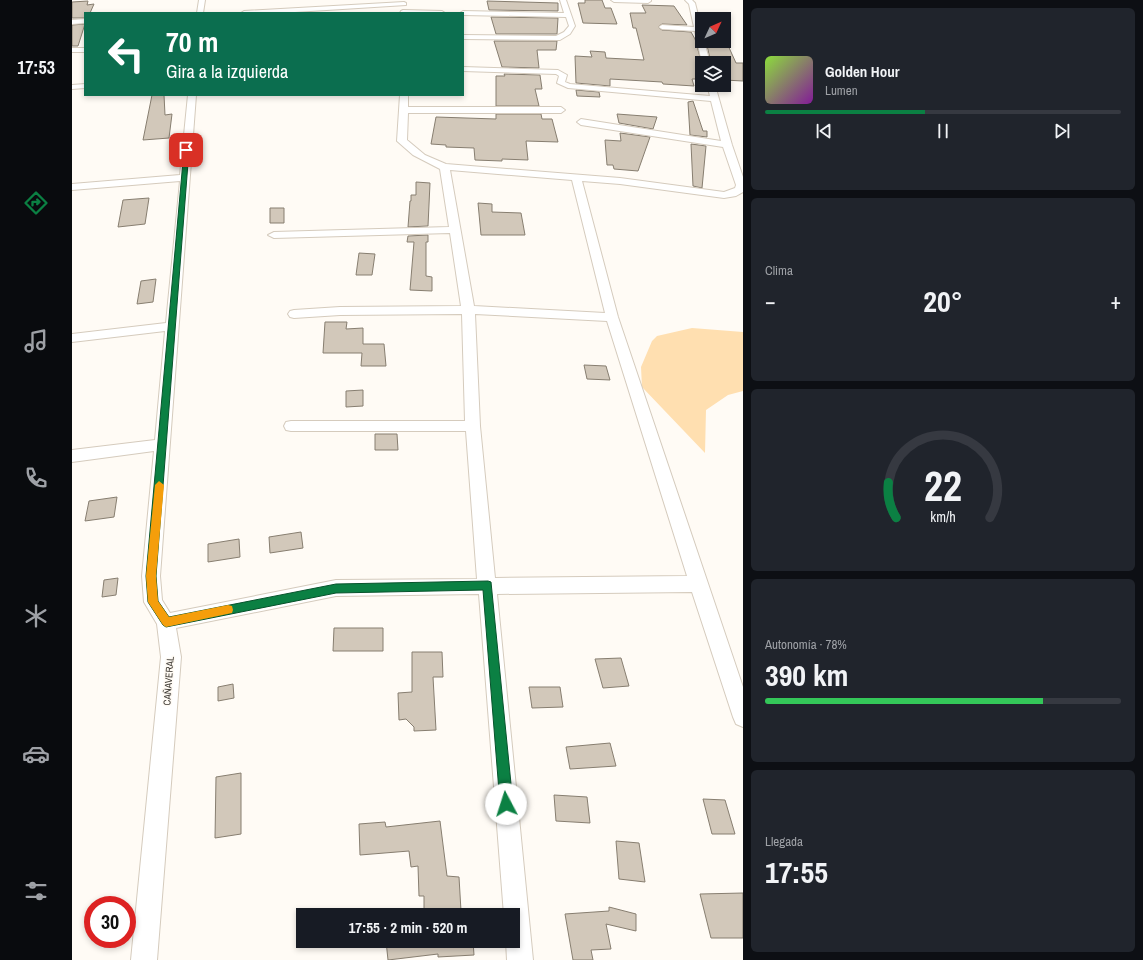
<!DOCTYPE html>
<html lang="es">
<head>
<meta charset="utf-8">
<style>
	body { margin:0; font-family:"Archivo Narrow",sans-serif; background:#20242c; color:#f1f3f6; height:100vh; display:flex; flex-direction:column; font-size:15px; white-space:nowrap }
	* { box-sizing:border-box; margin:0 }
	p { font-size:13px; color:#9ea1a6 }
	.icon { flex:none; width:22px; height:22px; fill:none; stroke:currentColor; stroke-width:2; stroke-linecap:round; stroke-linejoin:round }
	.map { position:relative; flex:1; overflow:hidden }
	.drawer { display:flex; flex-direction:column; gap:8px; padding:8px; background:#0d0f14; width:400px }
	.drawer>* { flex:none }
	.banner { position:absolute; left:12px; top:12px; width:380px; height:84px; border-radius:0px; box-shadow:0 2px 6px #0003; background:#0b6e4f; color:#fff; overflow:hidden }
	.needle { width:26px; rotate:46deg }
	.buttons { position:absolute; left:623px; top:12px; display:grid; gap:8px }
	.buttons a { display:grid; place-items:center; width:36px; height:36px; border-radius:0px; background:#171b24; box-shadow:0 2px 6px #0003; font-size:20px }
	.speed { position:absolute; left:12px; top:896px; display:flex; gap:8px; font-size:20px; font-weight:700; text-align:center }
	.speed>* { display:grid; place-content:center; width:52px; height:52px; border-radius:50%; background:#171b24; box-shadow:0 2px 6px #0003; line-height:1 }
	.speed .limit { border:6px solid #d22; background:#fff; color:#111 }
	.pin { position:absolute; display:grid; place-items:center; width:34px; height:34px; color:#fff; margin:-17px; border-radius:8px; box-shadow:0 2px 6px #0006 }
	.me { position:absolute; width:44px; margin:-22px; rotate:355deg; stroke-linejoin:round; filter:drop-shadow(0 0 3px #0008) }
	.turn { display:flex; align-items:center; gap:14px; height:84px; padding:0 16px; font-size:18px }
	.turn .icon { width:52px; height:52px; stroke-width:2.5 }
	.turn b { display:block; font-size:28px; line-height:34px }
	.big { font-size:30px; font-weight:700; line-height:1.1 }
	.drawer .card { flex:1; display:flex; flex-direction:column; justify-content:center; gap:6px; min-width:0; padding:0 14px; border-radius:6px; background:#20242c }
	.drawer .dial { align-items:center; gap:0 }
	.dial svg { height:104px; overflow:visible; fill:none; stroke:#363941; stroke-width:7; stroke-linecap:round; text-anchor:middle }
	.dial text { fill:#f1f3f6; stroke:none }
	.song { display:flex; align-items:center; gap:12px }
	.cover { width:48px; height:48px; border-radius:6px; background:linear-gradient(135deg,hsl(90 70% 55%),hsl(290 70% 35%)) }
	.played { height:4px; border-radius:2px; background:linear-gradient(90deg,#0b8043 45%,#363941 45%) }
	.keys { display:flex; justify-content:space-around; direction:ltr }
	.heat { display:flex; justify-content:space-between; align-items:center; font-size:22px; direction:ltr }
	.charge { height:6px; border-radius:3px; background:linear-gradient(90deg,#34c759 78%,#363941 0) }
	.trip { position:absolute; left:224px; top:908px; width:224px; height:40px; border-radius:0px; background:#171b24; box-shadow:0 2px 6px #0003; font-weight:700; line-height:40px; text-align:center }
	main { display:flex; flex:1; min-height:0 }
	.menu { display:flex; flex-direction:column; width:72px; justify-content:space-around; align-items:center; background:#090b0e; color:#9ea1a6 }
	.menu .icon { width:28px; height:28px }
	.menu .on { color:#0b8043 }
	.menu b { font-size:18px; color:#f1f3f6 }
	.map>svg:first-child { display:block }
	.green { fill:#ffdfb0 }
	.building { fill:#d2c8ba; stroke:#877e70 }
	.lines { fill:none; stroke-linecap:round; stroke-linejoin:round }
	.street-casing { stroke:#d5cbbd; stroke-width:2 }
	.street { fill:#fff; fill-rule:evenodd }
	.route { fill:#0b8043; stroke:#07532c }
	.slow { fill:#f59e0b }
	.labels { text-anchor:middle; stroke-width:3; stroke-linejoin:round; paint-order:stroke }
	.street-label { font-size:10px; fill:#39352f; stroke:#fffbf5 }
</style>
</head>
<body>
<main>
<nav class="menu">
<b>17:53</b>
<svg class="icon on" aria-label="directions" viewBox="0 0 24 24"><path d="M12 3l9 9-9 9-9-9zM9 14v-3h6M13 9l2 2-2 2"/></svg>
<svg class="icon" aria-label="music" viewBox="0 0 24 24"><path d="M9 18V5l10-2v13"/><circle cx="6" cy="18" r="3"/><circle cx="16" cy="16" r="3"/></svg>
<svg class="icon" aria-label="phone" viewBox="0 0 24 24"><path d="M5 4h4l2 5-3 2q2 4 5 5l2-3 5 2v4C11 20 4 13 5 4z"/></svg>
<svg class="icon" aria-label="climate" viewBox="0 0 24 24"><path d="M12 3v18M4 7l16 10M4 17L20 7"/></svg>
<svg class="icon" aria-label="car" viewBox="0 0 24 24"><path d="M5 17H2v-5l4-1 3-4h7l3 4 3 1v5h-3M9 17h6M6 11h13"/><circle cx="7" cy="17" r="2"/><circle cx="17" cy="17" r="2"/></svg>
<svg class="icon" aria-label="filters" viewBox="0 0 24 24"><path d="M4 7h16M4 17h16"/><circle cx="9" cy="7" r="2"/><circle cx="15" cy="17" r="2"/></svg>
</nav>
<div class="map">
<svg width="671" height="960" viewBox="0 0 671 960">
	<rect width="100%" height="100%" fill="#fffbf5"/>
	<path class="green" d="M620,328L671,332V391L656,395L634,410L633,453L570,387L569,367L580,341L585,336Z"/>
	<path class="building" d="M513,0H530L533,8H539L545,24L511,23L506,3H513Z
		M16,1L15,5L22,4L18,13H13V18H0V2Z
		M415,1L486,3V11L417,10Z
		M570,5L602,6L615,25L590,24L586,27L590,30L619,32L623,39L630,64V79H620L622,86L591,84L590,82L538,79V86L504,83L503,56L520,57L518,51L533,52L534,58L572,60L564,28H561L558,13H574Z
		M419,17L486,18L485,34H424Z
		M13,24L6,46H0V25Z
		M422,41H485L484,50H465L467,68L430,67Z
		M634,41H654L664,63H671V81L652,80V63H639Z
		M432,74L468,75L470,89H463L467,106H424V76H433Z
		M504,90L527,92L528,97L505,96Z
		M80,95H92L93,115L100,114L97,138L71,140Z
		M621,101L631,131H635V137L618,135L616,102Z
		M424,114H469L470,119H480L486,142L454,141L456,160L430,159V161L403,160L402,148L374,147V145L359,144L364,117L424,119Z
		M545,114L585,117L581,129L547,123Z
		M548,133L578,137L566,171L542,169L541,165H535L533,140L549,141Z
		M619,144L634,146L630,188L621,186Z
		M344,182L358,183L356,226L336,227L338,201H339V195H344Z
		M77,198L73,224L46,227L51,200Z
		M406,203L420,204V212L449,213L453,235H409Z
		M198,208H212V223H198Z
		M356,235V242H354V276L360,277V291L338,290L342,242H335L336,236Z
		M287,253L303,254L300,275H284Z
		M84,279L81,302L65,304L69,281Z
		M253,322H275L274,329L291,328V344H312L314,366H289L290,353H251Z
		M512,365L534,366L538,380L515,379Z
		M291,390V406L274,407V391Z
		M303,434H325L326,450H303Z
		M45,497L42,517L13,521L17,501Z
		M229,532L231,548L198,553L197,537Z
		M167,539L168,557L136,562V544Z
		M46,578L44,595L30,597L32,580Z
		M262,628H311V651H261Z
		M340,652H370L371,677H361L364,730L342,731V727L334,719L327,720L326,693L340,692Z
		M549,658L557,686L531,688L523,659Z
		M161,684L162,698L146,701V687Z
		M457,687H488L491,707L460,708Z
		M538,743L544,766L498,769L494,747Z
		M169,773V834L143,838L144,777Z
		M482,795L515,797L518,823L484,821Z
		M631,799L653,800L663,834H640Z
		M368,821L375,876L387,877L389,911H352V896H347L346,866L339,867L337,851L288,855L287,824L313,822L314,827Z
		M544,841L567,843L573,882L547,879Z
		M671,893V938H639L628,894Z
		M537,907L564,914V931L534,924L539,949L519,950L521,960H501L493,914L537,911Z
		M314,941H401L402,955L366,957V954L316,960Z"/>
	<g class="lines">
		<defs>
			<path id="street" d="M127,0H133L131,13H125Z
				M488,0H494L503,26L498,34L488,40L391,39V35L484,36L492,32L497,26L494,17L391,15V13H388L391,11L492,13Z
				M539,0H579V1L576,3L542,2Z
				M613,0H620L623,3L630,31V41H632L638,63H630L623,31L590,29L587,27L590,25L622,27L617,4Z
				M332,2L334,3V5L207,13H169L172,11Z
				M331,10L370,11L373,13H328L329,11Z
				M13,19V23L0,24V20Z
				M0,48H13V52H0Z
				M391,67L486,70L495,75L493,82L498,84L638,96L635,85H643L660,145L671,177V192L664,196L652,198L548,184L510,181L546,317L671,687V727L664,724L661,717L620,592L425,594L461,960H435L434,941H441V915H432L407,594L264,596L104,628L109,657L85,960H59L89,657L85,624L72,602L70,576L82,451L0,462V450L83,440L93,331L0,342V334L94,323L108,181L0,190V184L108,175L116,95H124L88,576L90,600L98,613L264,580L405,579L394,431H219L214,430L212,426L214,422L219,421H393L390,314L268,315L222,318L218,317L216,314L218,311L222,310L268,307L389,306L378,233L202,238L196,235L202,232L377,227L368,169L341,155L325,141L328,95H336V107H489L493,110L489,113H336L335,140L353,155L374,164L548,178L652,192L663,188L664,185L651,147L509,125L505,122L509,119L649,141L639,101L496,88L485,83L487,76L484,74L391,71ZM378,170L500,180L533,313L402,306ZM403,314L535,321L615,576L423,578L408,426Z
				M13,84V88L0,89V85Z"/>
		</defs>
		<use href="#street" class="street-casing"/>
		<use href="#street" class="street"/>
	</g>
	<path class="route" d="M114,149L117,150L84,576L86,601L97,617L264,584L416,581L419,582L441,804L439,808L434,810L430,808L428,804L411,590L264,593L94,627L91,625L76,602L74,576L112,150Z"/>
	<path class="slow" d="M87,481L92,485L84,576L86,601L97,617L156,605L160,606L161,610L160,613L94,627L91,625L76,602L74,576L83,485Z"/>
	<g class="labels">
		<g class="street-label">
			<text transform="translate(96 681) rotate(-86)" y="4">CAÑAVERAL</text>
		</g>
	</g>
</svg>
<div class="buttons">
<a><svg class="needle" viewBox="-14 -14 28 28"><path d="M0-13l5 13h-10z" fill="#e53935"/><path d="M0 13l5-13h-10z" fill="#9ea1a6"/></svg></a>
<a><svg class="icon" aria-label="layers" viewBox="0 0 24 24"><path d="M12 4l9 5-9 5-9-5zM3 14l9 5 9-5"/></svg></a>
</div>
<div class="speed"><div class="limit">30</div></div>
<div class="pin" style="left:114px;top:150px;background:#d93025"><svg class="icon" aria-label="arrive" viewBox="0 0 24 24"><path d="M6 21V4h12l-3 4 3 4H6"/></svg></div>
<svg class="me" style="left:434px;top:804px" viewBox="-20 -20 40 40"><circle r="19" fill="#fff"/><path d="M0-13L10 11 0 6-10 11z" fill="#0b8043"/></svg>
<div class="trip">17:55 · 2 min · 520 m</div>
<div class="banner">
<div class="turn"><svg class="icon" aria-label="left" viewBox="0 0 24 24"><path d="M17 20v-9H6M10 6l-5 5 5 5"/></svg><div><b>70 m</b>Gira a la izquierda</div></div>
</div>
</div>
<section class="drawer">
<div class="card">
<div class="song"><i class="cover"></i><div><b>Golden Hour</b><p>Lumen</p></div></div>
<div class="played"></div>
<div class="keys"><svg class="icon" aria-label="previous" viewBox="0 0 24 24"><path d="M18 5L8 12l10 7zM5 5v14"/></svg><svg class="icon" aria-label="pause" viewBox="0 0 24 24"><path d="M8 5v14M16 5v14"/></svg><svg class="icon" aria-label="next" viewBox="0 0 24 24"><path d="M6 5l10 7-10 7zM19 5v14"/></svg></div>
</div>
<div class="card"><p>Clima</p>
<div class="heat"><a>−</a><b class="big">20°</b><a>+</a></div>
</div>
<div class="card dial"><svg viewBox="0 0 100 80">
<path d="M14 69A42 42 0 1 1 86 69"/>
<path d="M14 69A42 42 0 0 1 8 42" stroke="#0b8043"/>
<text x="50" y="56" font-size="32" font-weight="700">22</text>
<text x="50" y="72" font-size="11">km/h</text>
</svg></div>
<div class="card"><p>Autonomía · 78%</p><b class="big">390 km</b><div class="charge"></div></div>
<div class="card"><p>Llegada</p><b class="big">17:55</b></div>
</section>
</main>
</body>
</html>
